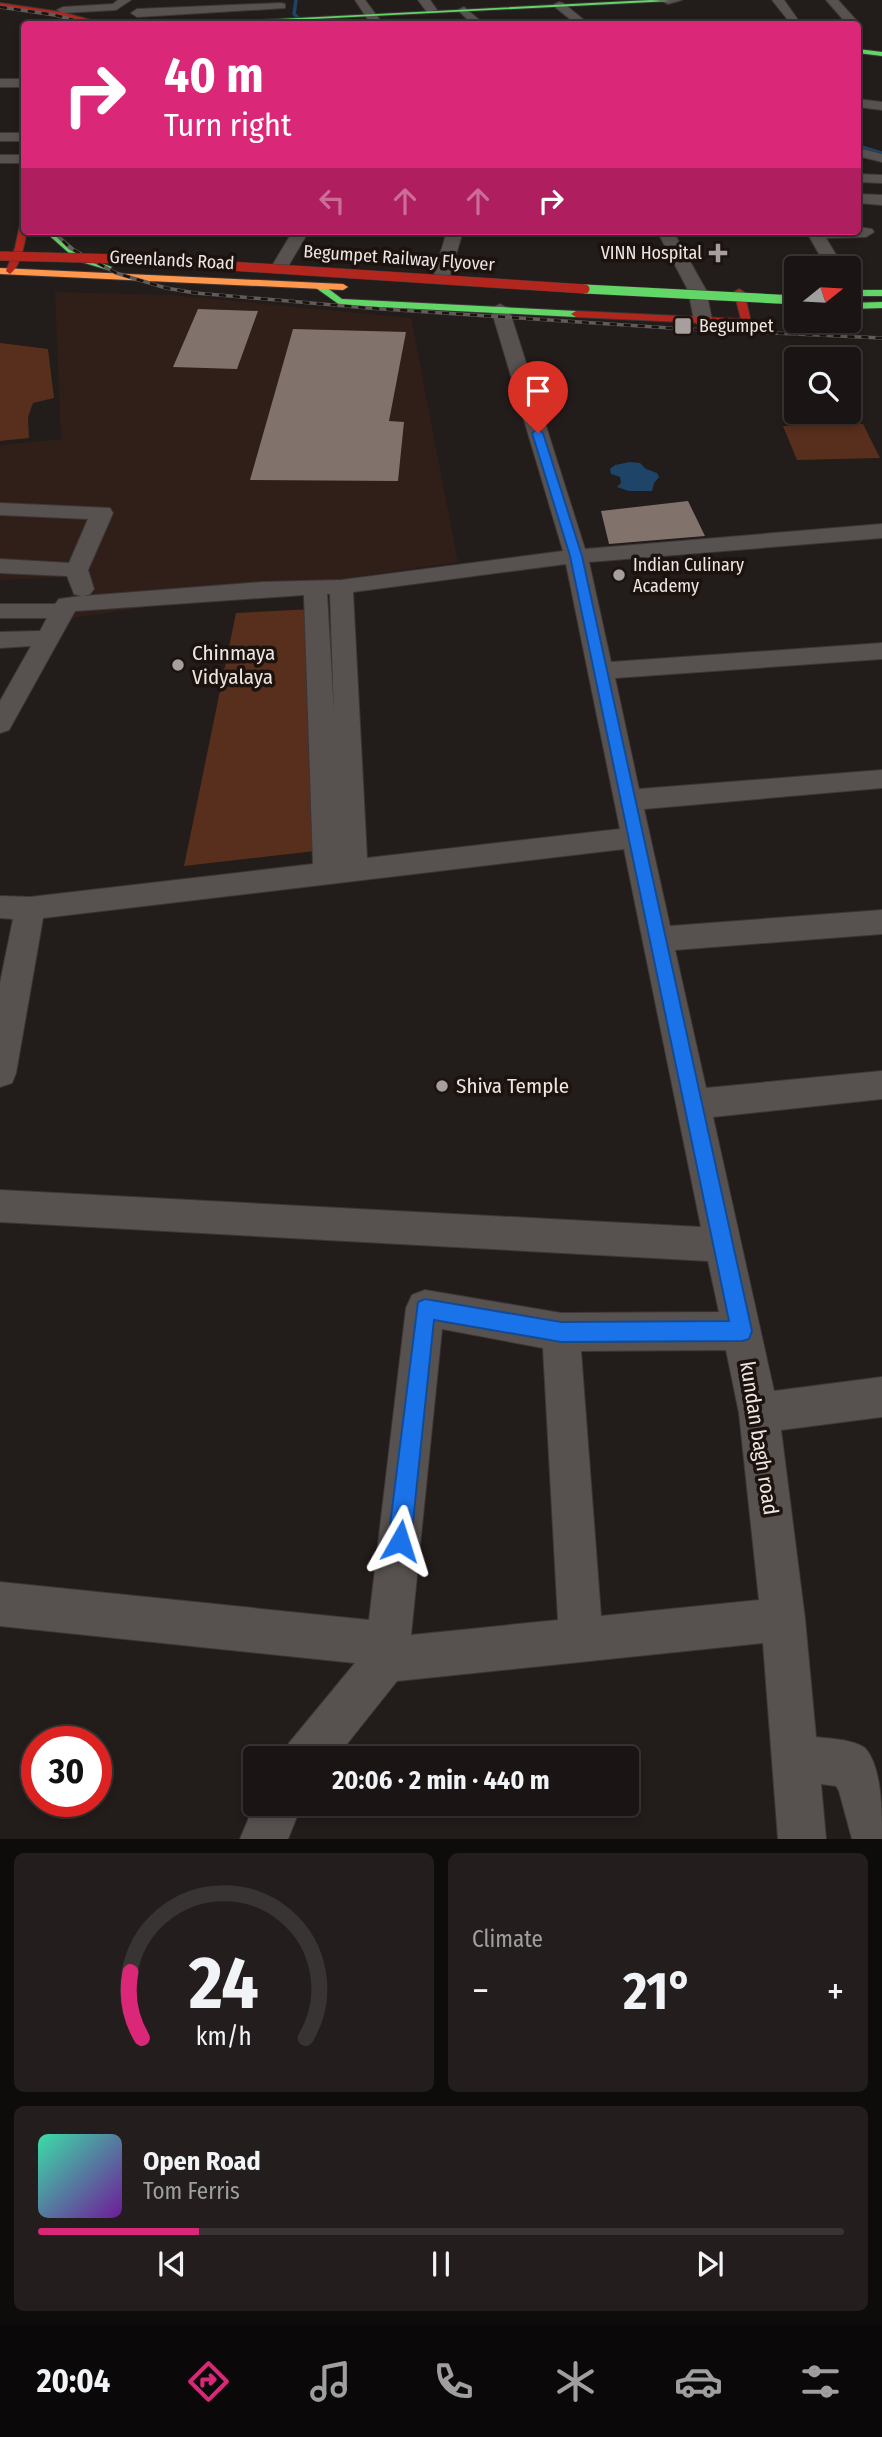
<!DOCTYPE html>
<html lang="en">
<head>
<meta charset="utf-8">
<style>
	body { margin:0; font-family:"Fira Sans Condensed",sans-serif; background:#231e1d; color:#f1f3f6; height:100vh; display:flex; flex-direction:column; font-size:26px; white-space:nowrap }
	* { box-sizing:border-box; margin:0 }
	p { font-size:23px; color:#9f9fa0 }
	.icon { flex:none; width:38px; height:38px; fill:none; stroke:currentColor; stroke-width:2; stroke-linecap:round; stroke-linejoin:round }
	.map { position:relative; height:1839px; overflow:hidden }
	.sheet { display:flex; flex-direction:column; gap:14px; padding:14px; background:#0e0c0b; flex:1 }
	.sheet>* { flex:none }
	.hud { position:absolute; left:21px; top:21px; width:840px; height:214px; border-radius:7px; box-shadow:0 4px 10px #0003,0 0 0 2px #383434; background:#db2777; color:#fff; overflow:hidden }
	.needle { width:46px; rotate:72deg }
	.buttons { position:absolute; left:784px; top:256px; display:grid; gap:14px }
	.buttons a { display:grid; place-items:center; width:77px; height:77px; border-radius:7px; background:#1a1514; box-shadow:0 4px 10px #0003,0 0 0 2px #383434; font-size:35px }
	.speed { position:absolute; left:21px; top:1726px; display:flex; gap:14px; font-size:35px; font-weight:700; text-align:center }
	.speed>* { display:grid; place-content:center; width:91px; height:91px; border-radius:50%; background:#1a1514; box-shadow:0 4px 10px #0003,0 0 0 2px #383434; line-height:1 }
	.speed .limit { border:10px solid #d22; background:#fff; color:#111 }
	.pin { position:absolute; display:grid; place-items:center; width:60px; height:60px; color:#fff; margin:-72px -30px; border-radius:50% 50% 50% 0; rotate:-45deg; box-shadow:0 0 7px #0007 }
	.pin .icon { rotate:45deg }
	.me { position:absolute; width:77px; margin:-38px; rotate:6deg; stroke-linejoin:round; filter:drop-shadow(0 0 5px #0008) }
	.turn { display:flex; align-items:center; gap:24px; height:147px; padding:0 28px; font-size:32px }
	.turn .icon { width:91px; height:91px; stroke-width:2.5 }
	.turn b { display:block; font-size:49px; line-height:60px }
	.lanes { display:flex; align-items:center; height:66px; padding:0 28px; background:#0003; justify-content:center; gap:35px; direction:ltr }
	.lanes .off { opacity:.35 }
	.big { font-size:52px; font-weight:700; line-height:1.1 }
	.sheet .card { flex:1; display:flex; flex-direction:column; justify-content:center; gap:10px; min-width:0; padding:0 24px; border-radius:10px; background:#231e1d }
	.sheet .dial { align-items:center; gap:0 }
	.dial svg { height:182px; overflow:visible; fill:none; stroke:#383434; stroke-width:7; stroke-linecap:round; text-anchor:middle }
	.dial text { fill:#f1f3f6; stroke:none }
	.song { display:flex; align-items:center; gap:21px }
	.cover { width:84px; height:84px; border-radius:10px; background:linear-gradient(135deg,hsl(160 70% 55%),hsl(280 70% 35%)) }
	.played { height:7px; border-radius:4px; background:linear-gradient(90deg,#db2777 20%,#383434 20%) }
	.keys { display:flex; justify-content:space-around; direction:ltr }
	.heat { display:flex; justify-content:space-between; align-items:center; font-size:38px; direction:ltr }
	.sheet .tiles { flex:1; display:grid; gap:14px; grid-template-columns:1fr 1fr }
	.card:last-child { grid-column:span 2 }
	.trip { position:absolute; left:243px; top:1746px; width:396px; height:70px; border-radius:7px; background:#1a1514; box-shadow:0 4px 10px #0003,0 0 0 2px #383434; font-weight:700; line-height:70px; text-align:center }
	.dock { display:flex; height:112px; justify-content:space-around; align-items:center; background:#0a0808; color:#9f9fa0 }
	.dock .icon { width:49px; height:49px }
	.dock .current { color:#db2777 }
	.dock b { font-size:32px; color:#f1f3f6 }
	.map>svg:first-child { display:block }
	.built { fill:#301f19 }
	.green { fill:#582e1d }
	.water { fill:#1e4568 }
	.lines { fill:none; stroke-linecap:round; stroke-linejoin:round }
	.stream { stroke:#1e4568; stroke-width:3.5 }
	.building { fill:#81726c }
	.street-casing { stroke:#3c3736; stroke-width:2 }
	.fast-casing { stroke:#3c3736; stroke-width:2 }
	.slow-casing { stroke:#3c3736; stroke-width:2 }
	.jam-casing { stroke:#3c3736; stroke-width:2 }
	.street { fill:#575250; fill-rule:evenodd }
	.fast { fill:#63d668; fill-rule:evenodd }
	.slow { fill:#ff974d; fill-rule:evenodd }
	.jam { fill:#b3261e; fill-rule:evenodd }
	.rail-casing { stroke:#605c5a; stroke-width:3.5 }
	.rail { stroke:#1c120e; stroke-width:2.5; stroke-dasharray:7; stroke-linecap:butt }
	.fast-bridge-casing { stroke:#3c3736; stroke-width:10; stroke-linecap:butt }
	.jam-bridge-casing { stroke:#3c3736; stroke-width:10; stroke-linecap:butt }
	.fast-bridge { stroke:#63d668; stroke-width:9 }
	.jam-bridge { stroke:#b3261e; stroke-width:9 }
	.route { fill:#1a73e8; stroke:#114b97; stroke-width:2 }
	.poi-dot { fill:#a79f9d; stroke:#1c120e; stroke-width:2.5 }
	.labels { text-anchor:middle; stroke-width:7; stroke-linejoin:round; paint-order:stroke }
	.far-poi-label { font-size:18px; fill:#eee6e3; stroke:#1c120e; text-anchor:start }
	.far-street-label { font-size:18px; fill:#eee6e3; stroke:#1c120e }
	.poi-label { font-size:21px; fill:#eee6e3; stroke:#1c120e; text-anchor:start }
	.street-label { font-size:21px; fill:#eee6e3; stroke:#1c120e }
</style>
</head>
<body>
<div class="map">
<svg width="882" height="1839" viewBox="0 0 882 1839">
	<rect width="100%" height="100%" fill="#221c1a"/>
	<path class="built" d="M55,292L172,295L411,318L458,562L66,619L75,577L0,580V445L61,439Z"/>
	<path class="green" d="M0,343L48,349L54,398L33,403L28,417L29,438L0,441Z
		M863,424L880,458L797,460L783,426Z
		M313,609L324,850L184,866L236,613Z"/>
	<path class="water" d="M630,462L640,463L646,469L657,473L659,477L654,483L652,491H629L617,487L621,483L620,477L611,474L610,469L615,465Z"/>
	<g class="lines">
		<path class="stream" d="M296,0L294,14L305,24
			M858,146L882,153"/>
	</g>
	<path class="building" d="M198,309L258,311L237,369L173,367Z
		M293,329L406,332L389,421L404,422L398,481L250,480Z
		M688,501L705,536L609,544L601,511Z"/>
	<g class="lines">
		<defs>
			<path id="street" d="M118,0H131L116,10L63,13L57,10L63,7L113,4Z
				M355,0H365L383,24H371Z
				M418,0H430L437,10L427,12Z
				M682,0L668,4L662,1L663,0Z
				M772,0H784L801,24H791Z
				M826,0H838L857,21L859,24L858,26L847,24Z
				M559,2L563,3L589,24H576L555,7L553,5Z
				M281,3L285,4V8L137,17L131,13L137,9Z
				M464,7L484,24H472L458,10Z
				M0,79H24V87H0Z
				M858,99L882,102V110L858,107Z
				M0,133H24V141H0Z
				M858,148L882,154V162L858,156Z
				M0,155H24V163H0Z
				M858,174L882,175V183L858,182Z
				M858,194L882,195V205L858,203Z
				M858,227L872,229L874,232L866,237L826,238L844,268H827L806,231H858Z
				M293,231H309L287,268H275L273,264Z
				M447,231H463L450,275L442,280L434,275Z
				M657,231H673L706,290L712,320L709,324H697L694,320L688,290Z
				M500,304L509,309L585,549L882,524V538L589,562L611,662L882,643V659L615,678L639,789L882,770V788L644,809L670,926L882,910V934L675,950L706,1088L882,1071V1099L713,1117L774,1391L882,1377V1417L781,1430L805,1619L816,1737C831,1739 852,1739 865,1748C882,1767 882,1811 882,1839H852L839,1791L836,1786L821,1784L826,1839H778L763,1643L397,1681L335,1759H282L289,1743L355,1663L0,1626V1582L369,1620L406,1308L412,1295L425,1290L561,1313L719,1312L708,1261L0,1222V1190L701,1227L624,849L43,918L16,1073L12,1083L0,1087V983L13,919L0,918V896L30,897L313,864L304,595L75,611L9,730L0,733V701L31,646L0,648V632L40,631L47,618H0V604H55L59,599L81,596L74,594L67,576L0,573V559L69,563L88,519L0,515V503L110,508L113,513L88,570L94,589L90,594L84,596L262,582L341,580L563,551L491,309ZM566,564L620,829L367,858L353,592ZM327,594H330L334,713ZM442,1329L543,1348L558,1620L411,1635ZM726,1350L739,1413L759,1600L601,1616L581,1351Z
				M256,1801V1804H302L288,1839H240Z"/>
			<path id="fast" d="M651,0L671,1L213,24H181Z
				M858,49L882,52V56L858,53Z
				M44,231H53L84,257L112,267L108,270L78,261Z
				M316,284H322L342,299L576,311L581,314L576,317L340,305L316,288Z
				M849,290H882V296H849Z
				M882,302V308L849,309V303Z"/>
			<path id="slow" d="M0,268L343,284L348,287L343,290L0,274Z"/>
			<path id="jam" d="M0,3L61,12L106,24L0,7Z
				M21,220H24V231H27C24,244 21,266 10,274L6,271L15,248Z
				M739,289L744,292L751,322L746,325L576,317L571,314L576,311L741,319L734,292Z"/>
		</defs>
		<use href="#street" class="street-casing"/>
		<use href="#fast" class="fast-casing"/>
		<use href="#slow" class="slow-casing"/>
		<use href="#jam" class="jam-casing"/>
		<use href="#street" class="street"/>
		<use href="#fast" class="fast"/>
		<use href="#slow" class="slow"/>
		<use href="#jam" class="jam"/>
		<defs>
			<path id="rail" d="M0,7L55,15L89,24
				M53,231L70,248L116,273L166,288L195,293L368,308L685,329L882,338"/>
		</defs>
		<use href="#rail" class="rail-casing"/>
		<use href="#rail" class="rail"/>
		<defs>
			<path id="fast-bridge" d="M585,289L796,300"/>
			<path id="jam-bridge" d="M0,256L123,259L585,289"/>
		</defs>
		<use href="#fast-bridge" class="fast-bridge-casing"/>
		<use href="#jam-bridge" class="jam-bridge-casing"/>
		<use href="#fast-bridge" class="fast-bridge"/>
		<use href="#jam-bridge" class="jam-bridge"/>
	</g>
	<path class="route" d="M538,429L543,433L582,556L752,1331L749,1339L742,1341L561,1342L434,1320L411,1541L408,1549L400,1552L392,1549L388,1541L418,1302L425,1299L561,1322L729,1321L570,556L532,433Z"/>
	<g class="poi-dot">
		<path d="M714.5 242.5h7v7h7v7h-7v7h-7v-7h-7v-7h7z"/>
		<rect x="674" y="317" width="18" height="18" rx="3.5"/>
		<circle cx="619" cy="575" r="7"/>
		<circle cx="178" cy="665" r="7"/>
		<circle cx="442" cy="1086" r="7"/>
	</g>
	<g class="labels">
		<g class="far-poi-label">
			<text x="702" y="259" text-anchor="end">VINN Hospital</text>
			<text x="699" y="332">Begumpet</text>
			<text x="633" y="571">Indian Culinary<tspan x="633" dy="21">Academy</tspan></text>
		</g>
		<g class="far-street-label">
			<text transform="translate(399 258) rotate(4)" y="6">Begumpet Railway Flyover</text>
			<text transform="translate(172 260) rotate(3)" y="6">Greenlands Road</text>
		</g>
		<g class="poi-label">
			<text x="192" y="660">Chinmaya<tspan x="192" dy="24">Vidyalaya</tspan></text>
			<text x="456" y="1093">Shiva Temple</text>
		</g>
		<g class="street-label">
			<text transform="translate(759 1438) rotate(81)" y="7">kundan bagh road</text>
		</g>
	</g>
</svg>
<div class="buttons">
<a><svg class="needle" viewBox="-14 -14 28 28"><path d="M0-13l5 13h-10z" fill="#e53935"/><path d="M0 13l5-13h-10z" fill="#9f9fa0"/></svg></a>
<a><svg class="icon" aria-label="search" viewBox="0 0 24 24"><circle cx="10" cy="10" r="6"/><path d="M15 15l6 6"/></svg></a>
</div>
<div class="speed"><div class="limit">30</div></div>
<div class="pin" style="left:538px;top:433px;background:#d93025"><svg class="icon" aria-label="arrive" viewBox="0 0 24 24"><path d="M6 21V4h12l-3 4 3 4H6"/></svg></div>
<svg class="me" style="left:400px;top:1541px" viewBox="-20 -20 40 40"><path d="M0-17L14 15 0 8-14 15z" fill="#1a73e8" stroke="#fff" stroke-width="4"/></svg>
<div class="trip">20:06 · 2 min · 440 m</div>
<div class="hud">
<div class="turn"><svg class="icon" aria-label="right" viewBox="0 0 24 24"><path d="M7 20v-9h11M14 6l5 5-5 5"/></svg><div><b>40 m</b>Turn right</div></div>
<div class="lanes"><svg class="icon off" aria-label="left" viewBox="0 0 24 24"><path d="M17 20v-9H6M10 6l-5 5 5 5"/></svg><svg class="icon off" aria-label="ahead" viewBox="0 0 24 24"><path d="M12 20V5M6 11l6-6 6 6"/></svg><svg class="icon off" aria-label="ahead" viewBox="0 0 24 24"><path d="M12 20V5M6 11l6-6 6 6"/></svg><svg class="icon" aria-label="right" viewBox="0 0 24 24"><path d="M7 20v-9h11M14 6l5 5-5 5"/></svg></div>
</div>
</div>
<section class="sheet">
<div class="tiles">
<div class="card dial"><svg viewBox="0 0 100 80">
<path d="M14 69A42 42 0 1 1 86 69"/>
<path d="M14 69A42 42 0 0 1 9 40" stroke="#db2777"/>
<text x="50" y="56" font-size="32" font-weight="700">24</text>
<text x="50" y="72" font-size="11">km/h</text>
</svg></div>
<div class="card"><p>Climate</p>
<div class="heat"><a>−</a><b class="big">21°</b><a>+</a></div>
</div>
<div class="card">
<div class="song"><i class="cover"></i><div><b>Open Road</b><p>Tom Ferris</p></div></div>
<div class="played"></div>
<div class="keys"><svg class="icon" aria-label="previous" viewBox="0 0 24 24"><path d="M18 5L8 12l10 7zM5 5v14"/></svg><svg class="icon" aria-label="pause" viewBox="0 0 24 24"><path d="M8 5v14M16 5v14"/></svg><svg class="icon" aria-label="next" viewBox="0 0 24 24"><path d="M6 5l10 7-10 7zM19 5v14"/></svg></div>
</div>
</div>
</section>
<nav class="dock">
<b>20:04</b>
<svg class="icon current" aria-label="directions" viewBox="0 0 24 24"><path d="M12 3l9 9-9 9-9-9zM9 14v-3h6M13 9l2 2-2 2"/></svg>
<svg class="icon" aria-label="music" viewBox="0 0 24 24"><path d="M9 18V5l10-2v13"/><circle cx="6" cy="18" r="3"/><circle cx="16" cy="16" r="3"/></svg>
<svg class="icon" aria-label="phone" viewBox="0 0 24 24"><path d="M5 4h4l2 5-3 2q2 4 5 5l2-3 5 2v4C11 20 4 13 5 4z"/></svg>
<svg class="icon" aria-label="climate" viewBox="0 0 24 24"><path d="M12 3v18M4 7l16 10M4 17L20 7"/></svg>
<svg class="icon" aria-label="car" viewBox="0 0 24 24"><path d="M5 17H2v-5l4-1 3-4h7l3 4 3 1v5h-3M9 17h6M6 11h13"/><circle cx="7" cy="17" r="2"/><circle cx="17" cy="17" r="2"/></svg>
<svg class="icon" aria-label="filters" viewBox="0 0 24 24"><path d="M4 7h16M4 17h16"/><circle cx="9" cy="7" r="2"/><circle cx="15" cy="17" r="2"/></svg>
</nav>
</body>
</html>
